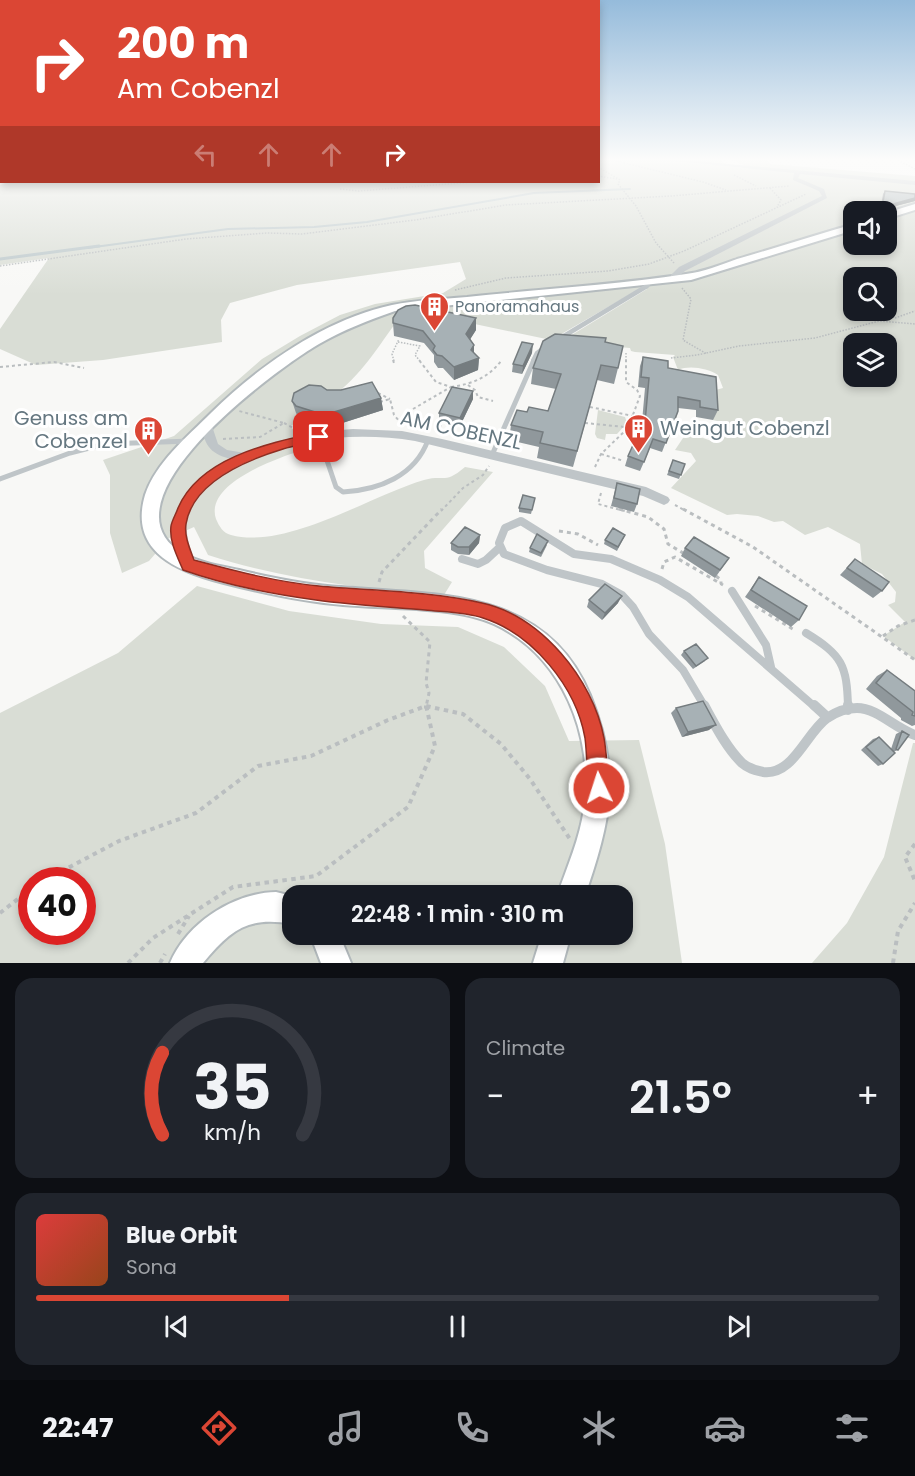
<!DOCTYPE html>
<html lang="en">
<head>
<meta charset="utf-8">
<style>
	body { margin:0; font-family:Poppins,sans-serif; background:#20242c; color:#f1f3f6; height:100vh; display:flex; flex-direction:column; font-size:22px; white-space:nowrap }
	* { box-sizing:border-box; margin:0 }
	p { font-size:20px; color:#9ea1a6 }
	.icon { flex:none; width:33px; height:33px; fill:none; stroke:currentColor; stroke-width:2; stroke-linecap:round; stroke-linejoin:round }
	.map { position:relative; height:963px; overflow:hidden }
	.side { display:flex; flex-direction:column; gap:15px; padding:15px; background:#0d0f14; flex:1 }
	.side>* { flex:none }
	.guide { position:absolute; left:0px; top:0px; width:600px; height:183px; box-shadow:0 3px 9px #0003; background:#db4634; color:#fff; overflow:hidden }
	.buttons { position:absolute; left:843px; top:201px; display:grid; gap:12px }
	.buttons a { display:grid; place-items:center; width:54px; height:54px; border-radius:12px; background:#171b24; box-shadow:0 3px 9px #0003; font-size:30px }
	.speed { position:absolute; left:18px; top:867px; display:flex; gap:12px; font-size:30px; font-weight:700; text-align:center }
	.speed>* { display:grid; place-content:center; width:78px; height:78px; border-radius:50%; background:#171b24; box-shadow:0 3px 9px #0003; line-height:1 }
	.speed .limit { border:9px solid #d22; background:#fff; color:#111 }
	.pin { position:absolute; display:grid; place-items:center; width:51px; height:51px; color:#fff; margin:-26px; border-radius:12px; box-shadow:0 3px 9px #0006 }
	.me { position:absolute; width:66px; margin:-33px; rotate:356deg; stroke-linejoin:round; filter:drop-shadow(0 0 4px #0008) }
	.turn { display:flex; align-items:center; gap:21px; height:126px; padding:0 18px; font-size:27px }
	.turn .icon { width:78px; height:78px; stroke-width:2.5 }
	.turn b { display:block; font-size:42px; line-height:51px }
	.lanes { display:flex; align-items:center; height:57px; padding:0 18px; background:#0003; justify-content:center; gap:30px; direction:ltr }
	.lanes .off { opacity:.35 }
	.big { font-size:45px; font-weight:600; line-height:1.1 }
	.side .tile { flex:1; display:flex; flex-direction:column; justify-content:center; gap:9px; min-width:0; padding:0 21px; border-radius:18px; background:#20242c }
	.side .dial { align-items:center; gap:0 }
	.dial svg { height:156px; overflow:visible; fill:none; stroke:#363941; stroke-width:7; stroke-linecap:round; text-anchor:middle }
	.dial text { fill:#f1f3f6; stroke:none }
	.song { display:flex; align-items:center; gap:18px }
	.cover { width:72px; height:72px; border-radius:9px; background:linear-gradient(135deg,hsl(0 70% 55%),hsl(20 70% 35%)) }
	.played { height:6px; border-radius:3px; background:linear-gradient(90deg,#db4634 30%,#363941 30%) }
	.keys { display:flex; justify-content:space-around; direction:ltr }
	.heat { display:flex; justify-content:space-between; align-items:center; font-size:33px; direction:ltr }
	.side .tiles { flex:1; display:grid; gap:15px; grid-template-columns:1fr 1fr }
	.tile:last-child { grid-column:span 2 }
	.trip { position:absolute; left:282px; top:885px; width:351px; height:60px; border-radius:18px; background:#171b24; box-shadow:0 3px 9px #0003; font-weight:600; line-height:60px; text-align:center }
	.tab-bar { display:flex; height:96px; justify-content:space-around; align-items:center; background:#090b0e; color:#9ea1a6 }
	.tab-bar .icon { width:42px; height:42px }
	.tab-bar .current { color:#db4634 }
	.tab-bar b { font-size:27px; color:#f1f3f6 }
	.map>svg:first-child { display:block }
	.green { fill:#d9ddd5; fill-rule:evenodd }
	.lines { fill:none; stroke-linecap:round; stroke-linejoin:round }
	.stream-far1 { stroke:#b8c5c8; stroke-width:2 }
	.stream { stroke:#b8c5c8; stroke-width:3 }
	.secondary-casing { stroke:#b2b9bc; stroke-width:4 }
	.path-far3 { stroke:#babec0; stroke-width:1.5; stroke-dasharray:1.5 1.5; stroke-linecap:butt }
	.path-far2 { stroke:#babec0; stroke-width:2; stroke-dasharray:3 3; stroke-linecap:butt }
	.path-far1 { stroke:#babec0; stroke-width:3; stroke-dasharray:4 4; stroke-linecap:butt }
	.path { stroke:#babec0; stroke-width:4; stroke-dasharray:4.5 4.5; stroke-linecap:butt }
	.lane-far3 { stroke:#bfc5c8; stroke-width:4.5 }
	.lane-far2 { stroke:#bfc5c8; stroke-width:5 }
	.lane-far1 { stroke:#bfc5c8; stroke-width:8 }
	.lane { stroke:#bfc5c8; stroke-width:10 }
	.street { fill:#bfc5c8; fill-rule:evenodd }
	.secondary { fill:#fff; fill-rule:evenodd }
	.wall { fill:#90989c }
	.shaded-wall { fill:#757c7f }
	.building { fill:#a7b1b5; stroke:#757c7f; stroke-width:1.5 }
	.route { fill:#db4634; stroke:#8e2e22; stroke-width:1.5 }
	.labels { text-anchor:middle; stroke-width:6; stroke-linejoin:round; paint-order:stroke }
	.far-poi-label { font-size:16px; fill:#657780; stroke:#fff; text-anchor:start }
	.poi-label { font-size:20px; fill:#657780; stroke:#fff; text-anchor:end }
	.street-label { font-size:20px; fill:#657780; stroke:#fff }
</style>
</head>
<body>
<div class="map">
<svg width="915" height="963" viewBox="0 0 915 963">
	<rect width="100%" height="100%" fill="#f8f8f6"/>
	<path class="green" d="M599,160H722L726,166L742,168L743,165L732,160H768L770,164L915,176V660L883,636L905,622L888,605L895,602L896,592L882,574L862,564L860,544L828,527L805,535L783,521L774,522L758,516L737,514L727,515L671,488L696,461L691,453L675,450L687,432L714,442L729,424L713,420L712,391L723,388L718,375C707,368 689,365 678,370L673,357L675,355L635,352L631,351L630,348L586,344L570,336L647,289H639L551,340L451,319L395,324C375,351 356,383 326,400C316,405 306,409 296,413L299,419L290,427L315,446C290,454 203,480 216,519C219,526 223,533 231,535C286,550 370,496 424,480C445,474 444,485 465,467L493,472L424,551L425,568L452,582L444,595C364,589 285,580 208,555L194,527L169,538L149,561L122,573L110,533V475L103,460L174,436L262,359L300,336L340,315L375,304L443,293L466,279L460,262L297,285L230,303L221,320L222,342L103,360L36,365L0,349V329L49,258L0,265V185L8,182H598ZM854,212H886V244H854ZM854,278H886V310H854ZM854,344H886V376H854Z
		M598,410L625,417L627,423L617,434H606L605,440L597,438L595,434Z
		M197,586L289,611L381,624L458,627L504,647L545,686L569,741L639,740L665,844L682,963H0V713L118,653ZM32,880H82V932H32ZM292,896H622V934H292Z
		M913,743H915V963H812L847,923L884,857Z"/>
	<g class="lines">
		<path class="stream-far1" d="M87,248L228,229L314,227L367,222L534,193L630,189"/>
		<path class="stream" d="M0,259L99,246"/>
		<defs>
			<path id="secondary" d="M915,204V210L886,219V213Z
				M854,224V230L691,280L395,311C369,320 343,330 319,344C276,369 93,503 184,554C201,563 221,566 239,570C273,578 306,585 341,587C437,595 546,588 590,695C622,773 611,819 585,896H557C567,867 580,838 584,808C594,736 563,656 494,624C454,606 387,609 343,605C303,602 263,593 224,583C180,572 128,553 145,495C156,462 187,437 211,413C260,365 324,320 392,305C416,300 442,299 467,297C540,289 614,285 686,274C703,272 721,265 737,259C776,248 815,235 854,224Z
				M276,892L292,896V924C249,916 231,929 203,963H170C187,923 233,893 276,892Z
				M310,934H339L351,963H321Z
				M542,934H571L563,963H533Z"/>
		</defs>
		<use href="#secondary" class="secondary-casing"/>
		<path class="path-far3" d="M612,160L703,182L726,190
			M898,160L915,169
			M598,167L620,180L618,184L636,206L656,243L674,263
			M734,175L756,186
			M598,176L617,179
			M770,188L781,200L777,207
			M340,189L359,191L473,182
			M0,266L186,239L267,233L302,234L415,220L506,205L671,196L789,186
			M682,288L691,299L683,340L707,354
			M455,290L506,278L608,271L649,264L684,251L806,194
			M895,318L915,311
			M398,342L420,346L415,355L420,361
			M626,353V361
			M671,358L697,355L739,346L815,338L879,321L915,324
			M394,361L392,354L399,339"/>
		<path class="path-far2" d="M393,360L394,363
			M0,367L54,362L84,368
			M468,385L475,390L478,397L493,401
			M451,387C472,384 488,378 501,361
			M378,393L390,399
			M380,402L390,399L394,415L401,423
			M590,407L633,416
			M413,409L451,387L436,382L419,360
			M284,423L297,430
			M585,423L625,427L641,433
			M438,433L442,422
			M223,439L260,437L284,423L239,411
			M601,454L624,461
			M595,467L601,454L628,428L640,396L637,390L626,382V360
			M601,493L598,504L625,511
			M675,505L686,511
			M441,511L463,488L483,475L489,466"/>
		<path class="path-far1" d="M619,509L648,517L664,529L668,544L683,553
			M683,509L753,547L915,660
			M559,531L578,534L598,545
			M662,569L664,562L675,557L723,585
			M716,576L721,580V584
			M379,582L382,572L442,509
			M755,606L796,631
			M403,616L430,642L426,683L429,693L426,707
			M883,636L898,626L915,620
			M424,707H430"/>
		<path class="path" d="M915,844L905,857L915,881
			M45,880L119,841L196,813L258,766L311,756L388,720L426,706L463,714L501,744L530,779L570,839
			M0,913L32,888
			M178,934L189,916
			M128,963L153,938L233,887L316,876L408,807L435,746L426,705
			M160,963L165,954
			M893,963L898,931L915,903"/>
		<path class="lane-far3" d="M559,339L647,286L649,282
			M533,361L537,353L545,347"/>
		<path class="lane-far2" d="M319,437L336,487L343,492C379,490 415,476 428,440
			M492,455L534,360
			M0,479L70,453L105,444L191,441"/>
		<path class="lane-far1" d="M462,559L478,564L486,560L499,548
			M732,591L766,645L771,667
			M806,633C842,655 847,665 848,707
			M705,707L683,670L649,634L633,607L622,595L602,584L547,570L504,554L499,543L505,528L521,521L574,554L611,559L660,580L688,597L815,707"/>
		<path class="lane" d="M704,705C715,725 726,747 742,763C749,769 755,770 763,772C793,776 806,733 827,718C836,712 846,708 857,708C877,708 896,729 915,735
			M814,705L826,716
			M848,705V710"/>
		<path class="street" d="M666,160H685L915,181V185L800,174L798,178L824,189L827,198L685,271L679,276L678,281H675L671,279V275L679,267L822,196L819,191L793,180L794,173Z
			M207,422L212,426L218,444L227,450L245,453L277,441L328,431L353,429L402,431L442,439L646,487L668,497L670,500L668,503L664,505L643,496L415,441C351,431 280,438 224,475C209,485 193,497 188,516C184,533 190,549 196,565L194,569L189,571L184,569C160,518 184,482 232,459C212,455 204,446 202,426Z"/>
		<use href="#secondary" class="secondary"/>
	</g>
	<path class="wall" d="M885,191L915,194V201L880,210L883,194Z
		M476,318V330L470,339L474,345V353L479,358L478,370L454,380L443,368H438L434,362V355L424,343L394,336L393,323Z
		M605,342L618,368L614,384L597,380L573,467L537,458L539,447L509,440L511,425L527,412L548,411L556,389L531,384L533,368Z
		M532,353L522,374L512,372L513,364Z
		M643,357L668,368L718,410L713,420L696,417V410L678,408V411L662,452L650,448L640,471L625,466L628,456L641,433L645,388L638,387L640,366Z
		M327,390L381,398L383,410L336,425L319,424L299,419L296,413L292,401Z
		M473,391V399L460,426L439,421V413Z
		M673,460L685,464L679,479L667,475Z
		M617,483L637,504L634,512L611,506Z
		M535,498L531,514L519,512V508Z
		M480,535L479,543L469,555L458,554L451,550V543Z
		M625,535L617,551L604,544L605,540Z
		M547,545L541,557L529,552L530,548Z
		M685,548L729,558L715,578L681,556Z
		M855,559L882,591L873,598L840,575Z
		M759,577L799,620L791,627L745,597Z
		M589,600L618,603L602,620L587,607Z
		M684,651L705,661L693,669L681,655Z
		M887,670L915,691V725L912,726L901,720V718L866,689L877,676Z
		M676,708L709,730L682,737L671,713Z
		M902,731L898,750L893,752L883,764L878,766L861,750L873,739L879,737L891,749L896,734Z"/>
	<path class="shaded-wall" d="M915,198V201L880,210L882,207Z
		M476,318V330L466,346V334Z
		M533,344L532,353L522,374L523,366Z
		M474,345V357L479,358L478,370L454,380V367Z
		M473,391V399L460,426V418Z
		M381,398L383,410L336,425L334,412Z
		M480,535L479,543L469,555V547Z
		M622,596L618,603L602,620L605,613Z
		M716,725L709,730L682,737L688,732Z"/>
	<path class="building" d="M885,191L915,194V198L882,207Z
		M415,305L476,318L466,334L474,345L471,350L479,358L454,367L442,356L437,355L433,350L435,346L423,331L393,323V318L398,310L406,306Z
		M555,334L606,338L605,342L623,346L618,368L601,365L577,451L540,443L543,432L511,425L517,410L527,412L529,407L548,411L561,374L533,368L543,341Z
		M522,342L533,344L523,366L513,364Z
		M643,357L668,361V368L716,377L718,410L700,407V401L678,397V411L666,443L653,439L644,462L628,456L639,432L644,433L649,378L641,377Z
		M372,382L381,398L334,412H315L296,406L292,401L294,393L309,385L321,386L327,390H341Z
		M452,387L473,391L460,418L439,413Z
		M673,460L685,464L681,475L669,471Z
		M617,483L640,489L637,504L614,498Z
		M523,495L535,498L532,510L519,508Z
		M465,527L480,535L469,547H458L451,543Z
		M613,528L625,535L618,547L605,540Z
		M537,534L548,541L541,553L530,548Z
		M694,537L729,558L720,570L685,548Z
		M855,559L889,582L882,591L847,568Z
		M759,577L807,606L799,620L751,590Z
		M605,584L622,596L605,613L589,600Z
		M696,644L708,658L696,666L684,651Z
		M887,670L915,691V716L912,715L913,712L876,683Z
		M703,701L716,725L688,732L676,708Z
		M902,731L909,735L898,750L896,749Z
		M879,737L895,753L883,764L866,747Z"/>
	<linearGradient id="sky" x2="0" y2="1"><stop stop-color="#95bbdb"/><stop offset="0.54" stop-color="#fcfcfb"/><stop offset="1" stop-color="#fcfcfb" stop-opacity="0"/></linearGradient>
	<rect width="915" height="295" fill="url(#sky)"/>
	<path class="route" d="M319,432L324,434L326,437L324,440C311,444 297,445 283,449C247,460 193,481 186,524C184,536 190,549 194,560C235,571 277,582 319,586C373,591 429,591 482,603C541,616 593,679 604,738C607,754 607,771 609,788L606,795L599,798L591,795L588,788C587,771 587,754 585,738C576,687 533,634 483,618C465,612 444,612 425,610C389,607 352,605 316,600C272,594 225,585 183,570C177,556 169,541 171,526C172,520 176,514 178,508C200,457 270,443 319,432Z"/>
	<defs>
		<symbol id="building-pin" viewBox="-11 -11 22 30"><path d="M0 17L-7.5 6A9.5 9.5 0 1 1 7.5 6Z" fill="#db4634" stroke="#fff"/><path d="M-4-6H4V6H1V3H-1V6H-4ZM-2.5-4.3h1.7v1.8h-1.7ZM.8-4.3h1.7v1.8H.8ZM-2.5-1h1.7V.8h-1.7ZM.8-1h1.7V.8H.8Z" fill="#fff"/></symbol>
	</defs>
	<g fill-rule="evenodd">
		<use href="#building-pin" x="418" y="290" width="33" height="45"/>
		<use href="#building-pin" x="622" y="412" width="33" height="45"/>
		<use href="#building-pin" x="132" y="414" width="33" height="45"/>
	</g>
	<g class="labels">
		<g class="far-poi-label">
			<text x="455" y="312">Panoramahaus</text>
		</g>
		<g class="poi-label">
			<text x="128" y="425">Genuss am<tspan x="128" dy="23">Cobenzel</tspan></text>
			<text x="660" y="435" text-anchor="start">Weingut Cobenzl</text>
		</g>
		<g class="street-label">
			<text transform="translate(461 430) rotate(12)" y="7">AM COBENZL</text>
		</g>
	</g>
</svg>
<div class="buttons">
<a><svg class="icon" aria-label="sound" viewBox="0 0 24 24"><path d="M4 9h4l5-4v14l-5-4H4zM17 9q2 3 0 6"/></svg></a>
<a><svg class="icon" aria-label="search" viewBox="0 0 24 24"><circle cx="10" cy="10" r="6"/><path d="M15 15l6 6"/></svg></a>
<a><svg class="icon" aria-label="layers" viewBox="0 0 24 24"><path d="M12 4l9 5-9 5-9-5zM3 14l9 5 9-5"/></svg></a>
</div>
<div class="speed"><div class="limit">40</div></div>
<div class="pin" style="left:319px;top:437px;background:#d93025"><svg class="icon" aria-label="arrive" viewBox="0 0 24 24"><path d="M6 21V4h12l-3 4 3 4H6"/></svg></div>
<svg class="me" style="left:599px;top:788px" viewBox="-20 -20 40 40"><circle r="17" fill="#db4634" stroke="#fff" stroke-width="3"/><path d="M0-11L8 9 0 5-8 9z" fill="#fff"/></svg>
<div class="trip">22:48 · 1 min · 310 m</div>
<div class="guide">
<div class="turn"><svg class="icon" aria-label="right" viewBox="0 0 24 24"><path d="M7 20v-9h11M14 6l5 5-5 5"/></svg><div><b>200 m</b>Am Cobenzl</div></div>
<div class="lanes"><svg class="icon off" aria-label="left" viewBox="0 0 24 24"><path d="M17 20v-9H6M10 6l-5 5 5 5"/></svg><svg class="icon off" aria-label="ahead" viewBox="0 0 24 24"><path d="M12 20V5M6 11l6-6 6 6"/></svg><svg class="icon off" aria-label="ahead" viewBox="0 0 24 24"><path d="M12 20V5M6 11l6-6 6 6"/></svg><svg class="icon" aria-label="right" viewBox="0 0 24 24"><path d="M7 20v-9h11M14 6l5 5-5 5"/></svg></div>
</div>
</div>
<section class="side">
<div class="tiles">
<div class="tile dial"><svg viewBox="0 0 100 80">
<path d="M14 69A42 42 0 1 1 86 69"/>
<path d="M14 69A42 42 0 0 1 14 27" stroke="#db4634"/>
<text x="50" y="56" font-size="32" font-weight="700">35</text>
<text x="50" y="72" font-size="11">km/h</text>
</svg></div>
<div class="tile"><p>Climate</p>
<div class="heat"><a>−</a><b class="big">21.5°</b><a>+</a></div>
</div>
<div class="tile">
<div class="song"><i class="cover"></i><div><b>Blue Orbit</b><p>Sona</p></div></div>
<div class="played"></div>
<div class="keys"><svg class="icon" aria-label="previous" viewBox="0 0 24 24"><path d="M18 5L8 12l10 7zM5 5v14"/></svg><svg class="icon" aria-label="pause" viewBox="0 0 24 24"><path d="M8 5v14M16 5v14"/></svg><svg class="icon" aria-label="next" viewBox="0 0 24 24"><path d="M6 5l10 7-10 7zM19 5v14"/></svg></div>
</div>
</div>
</section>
<nav class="tab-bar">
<b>22:47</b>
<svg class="icon current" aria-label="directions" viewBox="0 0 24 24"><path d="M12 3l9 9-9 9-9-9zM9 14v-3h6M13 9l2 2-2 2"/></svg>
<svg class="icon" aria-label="music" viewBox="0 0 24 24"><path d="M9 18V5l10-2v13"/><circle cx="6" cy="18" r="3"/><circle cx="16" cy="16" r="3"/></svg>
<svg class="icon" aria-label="phone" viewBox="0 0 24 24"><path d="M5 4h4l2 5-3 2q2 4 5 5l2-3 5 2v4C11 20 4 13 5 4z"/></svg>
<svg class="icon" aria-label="climate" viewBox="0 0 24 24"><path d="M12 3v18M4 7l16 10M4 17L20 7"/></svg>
<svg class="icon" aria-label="car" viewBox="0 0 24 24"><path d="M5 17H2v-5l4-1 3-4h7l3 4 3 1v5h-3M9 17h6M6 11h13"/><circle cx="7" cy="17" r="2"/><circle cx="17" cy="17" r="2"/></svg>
<svg class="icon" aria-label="filters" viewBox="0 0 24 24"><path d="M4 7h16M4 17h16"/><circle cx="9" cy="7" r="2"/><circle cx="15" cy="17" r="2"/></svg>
</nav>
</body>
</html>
